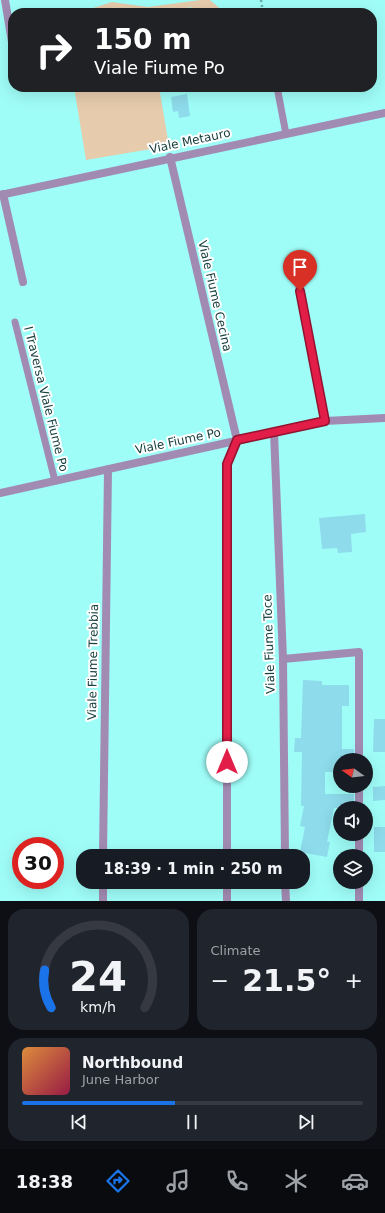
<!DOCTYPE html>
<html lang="en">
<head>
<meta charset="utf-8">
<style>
	body { margin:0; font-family:"DejaVu Sans",sans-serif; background:#20242c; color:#f1f3f6; height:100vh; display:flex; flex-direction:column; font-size:15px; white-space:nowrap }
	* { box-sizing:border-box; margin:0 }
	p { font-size:13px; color:#9ea1a6 }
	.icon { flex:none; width:22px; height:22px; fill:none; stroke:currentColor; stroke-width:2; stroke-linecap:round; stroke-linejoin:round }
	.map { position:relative; height:901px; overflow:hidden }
	.side { display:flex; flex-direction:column; gap:8px; padding:8px; background:#0d0f14; flex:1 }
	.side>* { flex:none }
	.top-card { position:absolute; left:8px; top:8px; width:369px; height:84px; border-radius:16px; box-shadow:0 4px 16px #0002; background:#202124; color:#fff; overflow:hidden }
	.needle { width:26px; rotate:284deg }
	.fabs { position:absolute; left:333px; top:753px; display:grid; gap:8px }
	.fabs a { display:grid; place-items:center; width:40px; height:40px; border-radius:50%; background:#171b24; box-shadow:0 4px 16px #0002; font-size:20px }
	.speed { position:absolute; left:12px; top:837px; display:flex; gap:8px; font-size:20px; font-weight:700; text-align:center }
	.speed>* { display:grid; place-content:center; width:52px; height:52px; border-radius:50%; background:#171b24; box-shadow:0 4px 16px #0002; line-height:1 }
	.speed .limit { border:6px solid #d22; background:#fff; color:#111 }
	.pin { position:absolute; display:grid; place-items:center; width:34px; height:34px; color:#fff; margin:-41px -17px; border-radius:50% 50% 50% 0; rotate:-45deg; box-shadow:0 0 4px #0007 }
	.pin .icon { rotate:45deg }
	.me { position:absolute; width:44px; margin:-22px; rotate:0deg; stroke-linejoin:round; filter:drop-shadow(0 0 3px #0008) }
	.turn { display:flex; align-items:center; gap:14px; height:84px; padding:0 20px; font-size:18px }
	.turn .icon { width:52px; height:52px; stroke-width:2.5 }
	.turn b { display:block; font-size:28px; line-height:34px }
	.big { font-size:30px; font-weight:700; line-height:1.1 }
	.side .card { flex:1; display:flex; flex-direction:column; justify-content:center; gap:6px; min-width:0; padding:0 14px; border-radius:16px; background:#20242c }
	.side .dial { align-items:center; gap:0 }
	.dial svg { height:104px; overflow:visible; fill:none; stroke:#363941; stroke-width:7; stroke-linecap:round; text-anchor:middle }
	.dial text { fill:#f1f3f6; stroke:none }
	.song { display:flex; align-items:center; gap:12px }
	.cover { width:48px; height:48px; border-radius:6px; background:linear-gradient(135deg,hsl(30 70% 55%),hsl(340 70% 35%)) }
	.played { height:4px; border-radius:2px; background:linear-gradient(90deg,#1a73e8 45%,#363941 45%) }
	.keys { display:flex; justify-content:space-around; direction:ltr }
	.heat { display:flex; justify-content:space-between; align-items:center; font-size:22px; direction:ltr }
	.side .tiles { flex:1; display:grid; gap:8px; grid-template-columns:1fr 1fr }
	.card:last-child { grid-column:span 2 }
	.trip { position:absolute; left:76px; top:849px; width:234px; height:40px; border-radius:16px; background:#171b24; box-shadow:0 4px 16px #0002; font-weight:700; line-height:40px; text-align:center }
	.tabs { display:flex; height:64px; justify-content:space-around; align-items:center; background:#090b0e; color:#9ea1a6 }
	.tabs .icon { width:28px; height:28px }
	.tabs .selected { color:#1a73e8 }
	.tabs b { font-size:18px; color:#f1f3f6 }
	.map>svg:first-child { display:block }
	.green { fill:#e6cbac }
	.building { fill:#8ddbeb }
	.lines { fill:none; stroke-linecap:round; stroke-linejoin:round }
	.path { stroke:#66adaa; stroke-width:2.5; stroke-dasharray:2 3; stroke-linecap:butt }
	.service { stroke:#a28bb2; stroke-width:7 }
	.minor { stroke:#a28bb2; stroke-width:8 }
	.route-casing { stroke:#92132f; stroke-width:10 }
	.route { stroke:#e11d48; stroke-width:7 }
	.labels { text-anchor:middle; stroke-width:4; stroke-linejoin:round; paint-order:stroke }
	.street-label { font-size:12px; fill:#194140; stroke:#fff }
</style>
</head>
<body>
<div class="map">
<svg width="385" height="901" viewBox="0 0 385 901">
	<rect width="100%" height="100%" fill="#9ffdf8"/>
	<path class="green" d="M200,0H210L225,13H193L191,7L167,13H78L112,2L148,7Z
		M74,87H159L169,146L86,160Z"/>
	<path class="building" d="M187,94L190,116L179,118L178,111L173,112L171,97Z
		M365,514L366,532L351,534L352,552L338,553L337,548L322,549L319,518Z
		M303,680L322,681V685H349V706H342V749H354V760H340V772H325V794H354V808H334L327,842H330L327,857L300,852L305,827L300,826L304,806H301L302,752H294L295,738H301Z
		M374,719H385V752H373Z
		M385,786V800L373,801V787Z
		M374,827H385V852H374Z"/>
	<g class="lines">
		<path class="path" d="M261,0L263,13"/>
		<path class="service" d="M277,87L286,134
			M297,276L325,421
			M15,322L55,481"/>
		<path class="minor" d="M5,0L13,48
			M170,157L237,440L227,464V856
			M3,194L23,282
			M0,195L385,113
			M274,432L283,659L285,856
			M0,493L325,421L385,418
			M283,659L359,652V760
			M359,808V786
			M103,856L108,469
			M359,856V834
			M227,882V901
			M285,882L286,901
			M103,901V882
			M359,901V882"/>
	</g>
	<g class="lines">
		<defs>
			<path id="route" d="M227,762V464L237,440L325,421L300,291"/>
		</defs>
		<use href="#route" class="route-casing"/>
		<use href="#route" class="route"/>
	</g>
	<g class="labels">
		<g class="street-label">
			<text transform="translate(190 141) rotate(-12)" y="4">Viale Metauro</text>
			<text transform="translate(215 296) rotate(77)" y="4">Viale Fiume Cecina</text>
			<text transform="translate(46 399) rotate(76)" y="4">I Traversa Viale Fiume Po</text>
			<text transform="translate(178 441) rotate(-12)" y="4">Viale Fiume Po</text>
			<text transform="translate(269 644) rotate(-92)" y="4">Viale Fiume Toce</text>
			<text transform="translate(93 662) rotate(-89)" y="4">Viale Fiume Trebbia</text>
		</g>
	</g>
</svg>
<div class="fabs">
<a><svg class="needle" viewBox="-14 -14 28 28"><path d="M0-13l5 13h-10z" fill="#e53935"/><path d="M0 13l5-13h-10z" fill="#9ea1a6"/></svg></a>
<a><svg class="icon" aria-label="sound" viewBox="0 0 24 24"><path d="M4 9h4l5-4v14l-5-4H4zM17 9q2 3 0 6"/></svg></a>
<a><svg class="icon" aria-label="layers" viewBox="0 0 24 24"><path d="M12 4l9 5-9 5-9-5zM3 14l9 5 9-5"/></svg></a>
</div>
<div class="speed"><div class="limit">30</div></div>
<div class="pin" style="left:300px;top:291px;background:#d93025"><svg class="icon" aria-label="arrive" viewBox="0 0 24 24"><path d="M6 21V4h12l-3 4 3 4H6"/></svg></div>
<svg class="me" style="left:227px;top:762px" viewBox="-20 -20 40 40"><circle r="19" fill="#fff"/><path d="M0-13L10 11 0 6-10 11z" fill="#e11d48"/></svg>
<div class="trip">18:39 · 1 min · 250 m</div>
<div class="top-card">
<div class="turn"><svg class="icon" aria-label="right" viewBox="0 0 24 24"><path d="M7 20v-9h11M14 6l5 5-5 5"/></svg><div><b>150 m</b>Viale Fiume Po</div></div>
</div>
</div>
<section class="side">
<div class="tiles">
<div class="card dial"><svg viewBox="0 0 100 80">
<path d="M14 69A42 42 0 1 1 86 69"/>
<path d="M14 69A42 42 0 0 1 9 40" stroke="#1a73e8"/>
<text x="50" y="56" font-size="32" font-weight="700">24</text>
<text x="50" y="72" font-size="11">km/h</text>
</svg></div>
<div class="card"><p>Climate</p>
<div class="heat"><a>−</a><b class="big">21.5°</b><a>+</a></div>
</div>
<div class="card">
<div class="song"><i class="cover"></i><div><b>Northbound</b><p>June Harbor</p></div></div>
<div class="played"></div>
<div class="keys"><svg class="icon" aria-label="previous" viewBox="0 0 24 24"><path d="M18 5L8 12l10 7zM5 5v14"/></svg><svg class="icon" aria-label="pause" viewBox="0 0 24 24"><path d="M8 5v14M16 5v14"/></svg><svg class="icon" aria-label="next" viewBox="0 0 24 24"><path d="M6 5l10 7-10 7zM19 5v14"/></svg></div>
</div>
</div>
</section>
<nav class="tabs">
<b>18:38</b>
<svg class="icon selected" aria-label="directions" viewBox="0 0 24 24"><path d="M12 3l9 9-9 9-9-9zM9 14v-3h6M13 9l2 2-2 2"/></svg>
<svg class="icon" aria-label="music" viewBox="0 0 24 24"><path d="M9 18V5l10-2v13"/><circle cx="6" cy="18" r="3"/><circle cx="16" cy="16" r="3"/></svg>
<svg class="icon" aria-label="phone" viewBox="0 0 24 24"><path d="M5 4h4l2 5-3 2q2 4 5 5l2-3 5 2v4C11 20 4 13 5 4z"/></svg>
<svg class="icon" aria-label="climate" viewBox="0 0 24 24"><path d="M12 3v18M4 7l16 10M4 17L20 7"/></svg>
<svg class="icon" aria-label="car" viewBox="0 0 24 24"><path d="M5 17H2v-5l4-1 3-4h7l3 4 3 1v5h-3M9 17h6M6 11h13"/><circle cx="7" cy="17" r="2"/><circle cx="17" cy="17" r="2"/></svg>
</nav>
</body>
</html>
